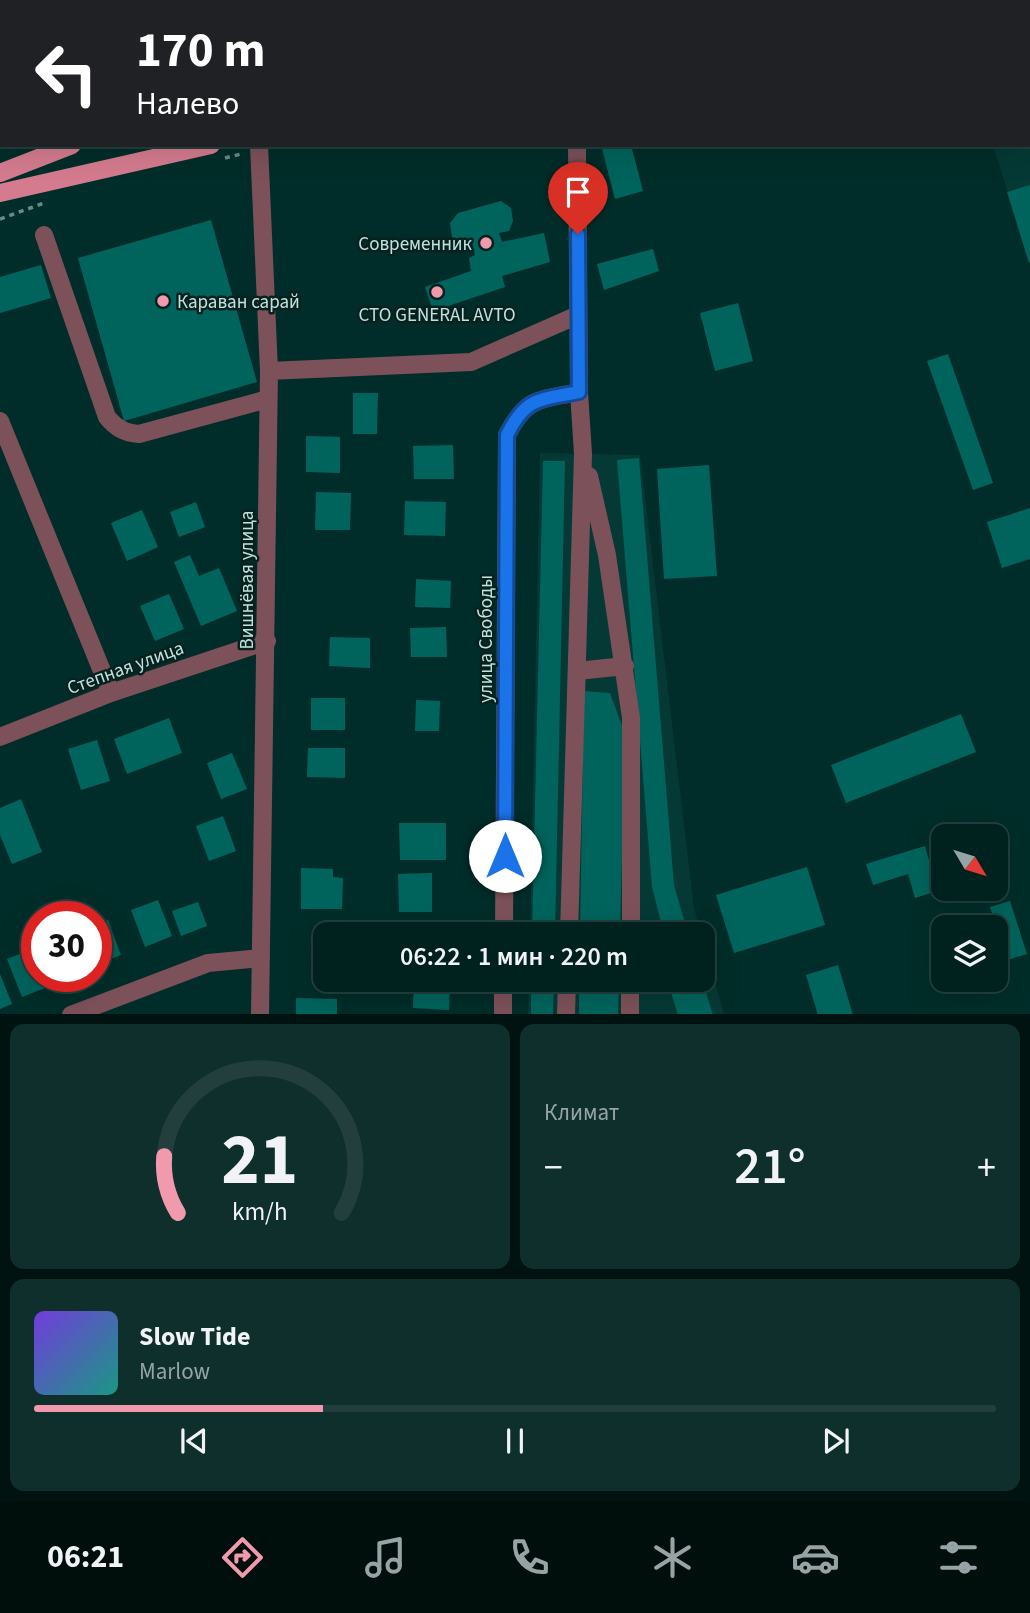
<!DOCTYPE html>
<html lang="ru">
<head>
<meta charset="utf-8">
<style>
	body { margin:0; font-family:"Source Sans 3",sans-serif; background:#0e2f2c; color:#f1f3f6; height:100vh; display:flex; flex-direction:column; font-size:26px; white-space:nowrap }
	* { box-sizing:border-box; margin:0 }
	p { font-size:23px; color:#95a4a4 }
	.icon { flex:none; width:38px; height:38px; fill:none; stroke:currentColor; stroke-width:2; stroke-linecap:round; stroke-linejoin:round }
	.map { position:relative; height:1014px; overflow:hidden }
	.sheet { display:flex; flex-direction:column; gap:10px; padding:10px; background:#001311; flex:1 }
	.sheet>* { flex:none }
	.top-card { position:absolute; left:0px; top:0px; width:1031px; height:147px; box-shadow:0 7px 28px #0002,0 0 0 2px #223f3d; background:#202124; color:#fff; overflow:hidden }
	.needle { width:46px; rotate:128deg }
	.fabs { position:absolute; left:931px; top:824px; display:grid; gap:14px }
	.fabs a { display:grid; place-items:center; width:77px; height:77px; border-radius:14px; background:#00221f; box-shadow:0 7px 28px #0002,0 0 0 2px #223f3d; font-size:35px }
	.speed { position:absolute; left:21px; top:901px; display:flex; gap:14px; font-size:35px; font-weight:700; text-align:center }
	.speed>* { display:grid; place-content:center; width:91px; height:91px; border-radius:50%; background:#00221f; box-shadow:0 7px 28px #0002,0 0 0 2px #223f3d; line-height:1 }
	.speed .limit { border:10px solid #d22; background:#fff; color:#111 }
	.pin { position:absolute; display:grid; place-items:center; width:60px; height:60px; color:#fff; margin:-72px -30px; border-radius:50% 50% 50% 0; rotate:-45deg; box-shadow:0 0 7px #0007 }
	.pin .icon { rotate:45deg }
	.me { position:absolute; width:77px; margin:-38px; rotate:0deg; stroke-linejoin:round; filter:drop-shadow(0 0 5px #0008) }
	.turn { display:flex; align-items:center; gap:24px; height:147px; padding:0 21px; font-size:32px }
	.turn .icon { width:91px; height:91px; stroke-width:2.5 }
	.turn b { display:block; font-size:49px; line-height:60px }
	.big { font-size:52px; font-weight:600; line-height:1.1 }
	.sheet .card { flex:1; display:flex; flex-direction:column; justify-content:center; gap:10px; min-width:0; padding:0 24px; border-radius:14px; background:#0e2f2c }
	.sheet .dial { align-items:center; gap:0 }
	.dial svg { height:182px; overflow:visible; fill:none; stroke:#223f3d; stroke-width:7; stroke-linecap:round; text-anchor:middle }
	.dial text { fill:#f1f3f6; stroke:none }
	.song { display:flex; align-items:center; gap:21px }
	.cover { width:84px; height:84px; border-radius:10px; background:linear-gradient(135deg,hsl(260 70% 55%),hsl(170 70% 35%)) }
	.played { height:7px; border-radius:4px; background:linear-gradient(90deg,#f29aad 30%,#223f3d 30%) }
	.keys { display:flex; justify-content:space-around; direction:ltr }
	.heat { display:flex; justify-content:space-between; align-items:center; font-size:38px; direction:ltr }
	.sheet .tiles { flex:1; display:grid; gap:10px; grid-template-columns:1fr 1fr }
	.card:last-child { grid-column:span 2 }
	.trip { position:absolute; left:313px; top:922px; width:402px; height:70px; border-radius:14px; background:#00221f; box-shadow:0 7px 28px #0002,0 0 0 2px #223f3d; font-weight:600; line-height:70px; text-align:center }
	.dock { display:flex; height:112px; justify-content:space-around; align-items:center; background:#000e0c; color:#95a4a4 }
	.dock .icon { width:49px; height:49px }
	.dock .selected { color:#f29aad }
	.dock b { font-size:32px; color:#f1f3f6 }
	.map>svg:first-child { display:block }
	.built { fill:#053935 }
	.building { fill:#00645c }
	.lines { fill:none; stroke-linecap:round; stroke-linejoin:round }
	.path { stroke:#648c88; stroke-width:3.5; stroke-dasharray:5 5; stroke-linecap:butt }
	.minor { stroke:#7d515a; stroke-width:18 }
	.major { stroke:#d47b8f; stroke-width:18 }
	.route-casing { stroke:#114b97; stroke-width:18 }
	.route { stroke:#1a73e8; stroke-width:12 }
	.poi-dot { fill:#f29aad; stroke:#08211e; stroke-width:2.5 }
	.labels { text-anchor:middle; stroke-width:5; stroke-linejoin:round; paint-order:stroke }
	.poi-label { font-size:19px; fill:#bee2dd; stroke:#08211e; text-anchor:end }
	.street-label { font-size:19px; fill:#bee2dd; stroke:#08211e }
</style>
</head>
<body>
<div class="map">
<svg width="1030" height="1015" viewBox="0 0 1030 1015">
	<rect width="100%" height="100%" fill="#002d29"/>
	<path class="built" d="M1030,128V264L993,145H1029Z
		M540,453L640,455L694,908L701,934H530Z
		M704,943L724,1014L528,1015L529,980H704Z"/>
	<path class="building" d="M601,145H631L643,191L615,199Z
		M1030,185V262L1029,263L1007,192Z
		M501,201L511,208L513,221L509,231L499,233L502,242L544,233L550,262L502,276L505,287L433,311L425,287L471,271L469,258L475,255L472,242L464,244L452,237L450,223L458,213Z
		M211,220L257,382L124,421L78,258Z
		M653,249L659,271L604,290L597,264Z
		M41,265L51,298L0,313V277Z
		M738,303L753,361L715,371L700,313Z
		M948,354L993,483L973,490L927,361Z
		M353,393H378L377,434H353Z
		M306,436L340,437V473L306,472Z
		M453,445L454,479H414L413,446Z
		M639,458L674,885L688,934H664L652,887L617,460Z
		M543,461H565L555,934H532Z
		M709,465L717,576L664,579L657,469Z
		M316,492L351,493L350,530H315Z
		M405,501L446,502L445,536L404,535Z
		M196,502L205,527L179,537L170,512Z
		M1030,508V559L1002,568L987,522Z
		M142,510L158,547L127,561L111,523Z
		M190,555L199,576L219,568L237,611L201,626L174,562Z
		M416,579L451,581L450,608L415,607Z
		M169,594L184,629L155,641L140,606Z
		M446,627L447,657H411L410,628Z
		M330,637L370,638V668L329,666Z
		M584,691L610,693L625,734L620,934H580Z
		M311,698H345V730H311Z
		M416,700L440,701L439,731H415Z
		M961,714L976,752L846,803L831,765Z
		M169,718L182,753L127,774L114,739Z
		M97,740L110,781L81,790L68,749Z
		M308,748H345V778L307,777Z
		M232,753L247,789L221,799L207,763Z
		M21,799L42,852L12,864L0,835V808Z
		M223,816L236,851L209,861L196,826Z
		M399,823H446V860H400Z
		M925,846L931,868L943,864V889L915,898L908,874L873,885L866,864Z
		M807,867L825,925L734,953L716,895Z
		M301,868L333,869V877L343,878L342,909H301Z
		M432,873V912H399L398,874Z
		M158,900L172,936L145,947L131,910Z
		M1010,901L1027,954L1007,960L990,907Z
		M198,902L207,926L181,936L172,911Z
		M108,920L121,955L99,963L96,925Z
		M35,948L37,976H46L50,986L22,997L7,959Z
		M838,965L853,1015H818L806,975Z
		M0,974L12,1004L0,1009Z
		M56,976H89V977L61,988Z
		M414,980H450L449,1010L413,1008Z
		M531,980H554L553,1015H531Z
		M579,980H619L618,1015H579Z
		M667,980H702L713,1015H678Z
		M296,998L337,999V1015H296Z"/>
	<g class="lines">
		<path class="path" d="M393,2L400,0
			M726,2L731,0
			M0,142H2
			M225,158L241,154
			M0,219L44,203"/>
		<path class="minor" d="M309,0L310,2
			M326,2L327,0
			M259,145L269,371L260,1015
			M44,235L107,417C116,428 125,433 139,434L268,399
			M269,371L471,362L578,315
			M0,421L111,693
			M589,476L607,555L631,718V934
			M577,671L625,666
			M0,737L111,693L267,641
			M504,934L507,435C526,397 539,400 579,392
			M569,934L583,454L579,392L577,145
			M71,1015L208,963L261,958
			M503,1015V980
			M566,1015L567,980
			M630,1015V980"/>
		<path class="major" d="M504,2L512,0
			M657,2L661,0
			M0,173L72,145
			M0,193L211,145"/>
	</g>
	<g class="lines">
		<defs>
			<path id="route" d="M505,856L507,435C526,397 539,400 579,392L578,234"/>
		</defs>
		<use href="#route" class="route-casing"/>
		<use href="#route" class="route"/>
	</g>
	<g class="poi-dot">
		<circle cx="486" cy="243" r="7"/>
		<circle cx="437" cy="292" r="7"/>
		<circle cx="163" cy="301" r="7"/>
	</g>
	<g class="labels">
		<g class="poi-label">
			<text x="472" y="250">Современник</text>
			<text x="177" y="308" text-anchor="start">Караван сарай</text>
			<text x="437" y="321" text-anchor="middle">СТО GENERAL AVTO</text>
		</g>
		<g class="street-label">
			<text transform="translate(246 580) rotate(-90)" y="7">Вишнёвая улица</text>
			<text transform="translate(485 639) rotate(-90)" y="7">улица Свободы</text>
			<text transform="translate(125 667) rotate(-20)" y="7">Степная улица</text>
		</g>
	</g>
</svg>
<div class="fabs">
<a><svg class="needle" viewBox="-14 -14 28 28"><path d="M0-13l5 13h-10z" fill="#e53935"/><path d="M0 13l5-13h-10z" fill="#95a4a4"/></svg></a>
<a><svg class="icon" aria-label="layers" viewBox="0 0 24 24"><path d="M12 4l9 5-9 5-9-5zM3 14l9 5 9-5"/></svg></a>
</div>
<div class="speed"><div class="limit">30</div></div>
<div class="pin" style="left:578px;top:234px;background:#d93025"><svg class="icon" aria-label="arrive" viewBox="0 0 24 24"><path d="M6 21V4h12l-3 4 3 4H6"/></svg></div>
<svg class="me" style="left:505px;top:856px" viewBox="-20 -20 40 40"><circle r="19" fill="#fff"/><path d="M0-13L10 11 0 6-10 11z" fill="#1a73e8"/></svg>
<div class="trip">06:22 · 1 мин · 220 m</div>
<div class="top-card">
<div class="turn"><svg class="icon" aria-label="left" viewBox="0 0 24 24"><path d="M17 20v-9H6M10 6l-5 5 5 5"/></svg><div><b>170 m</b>Налево</div></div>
</div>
</div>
<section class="sheet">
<div class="tiles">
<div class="card dial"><svg viewBox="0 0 100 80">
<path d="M14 69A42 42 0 1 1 86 69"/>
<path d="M14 69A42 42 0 0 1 8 44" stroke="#f29aad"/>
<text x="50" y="56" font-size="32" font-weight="700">21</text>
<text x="50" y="72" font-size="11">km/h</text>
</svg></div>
<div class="card"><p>Климат</p>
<div class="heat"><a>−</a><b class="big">21°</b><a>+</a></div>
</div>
<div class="card">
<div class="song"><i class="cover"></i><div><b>Slow Tide</b><p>Marlow</p></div></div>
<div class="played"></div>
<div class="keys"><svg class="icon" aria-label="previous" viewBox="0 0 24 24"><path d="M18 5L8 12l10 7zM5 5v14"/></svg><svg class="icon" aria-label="pause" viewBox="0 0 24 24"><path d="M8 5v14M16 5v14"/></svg><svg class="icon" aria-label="next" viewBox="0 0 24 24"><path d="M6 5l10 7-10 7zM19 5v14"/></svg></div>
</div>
</div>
</section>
<nav class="dock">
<b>06:21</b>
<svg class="icon selected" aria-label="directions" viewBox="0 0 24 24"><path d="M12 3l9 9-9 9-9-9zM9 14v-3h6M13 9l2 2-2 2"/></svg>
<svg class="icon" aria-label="music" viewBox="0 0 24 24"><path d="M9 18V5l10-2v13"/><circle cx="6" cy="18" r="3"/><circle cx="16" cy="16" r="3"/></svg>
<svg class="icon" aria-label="phone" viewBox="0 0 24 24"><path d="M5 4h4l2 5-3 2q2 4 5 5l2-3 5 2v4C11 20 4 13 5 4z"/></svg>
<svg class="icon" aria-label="climate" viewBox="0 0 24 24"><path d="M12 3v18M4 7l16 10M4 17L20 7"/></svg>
<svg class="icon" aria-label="car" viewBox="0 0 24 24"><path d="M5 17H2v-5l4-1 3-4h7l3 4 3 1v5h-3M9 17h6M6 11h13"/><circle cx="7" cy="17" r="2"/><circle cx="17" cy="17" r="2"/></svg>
<svg class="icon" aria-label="filters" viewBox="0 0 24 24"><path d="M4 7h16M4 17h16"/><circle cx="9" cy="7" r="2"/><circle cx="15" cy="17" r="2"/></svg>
</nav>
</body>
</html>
